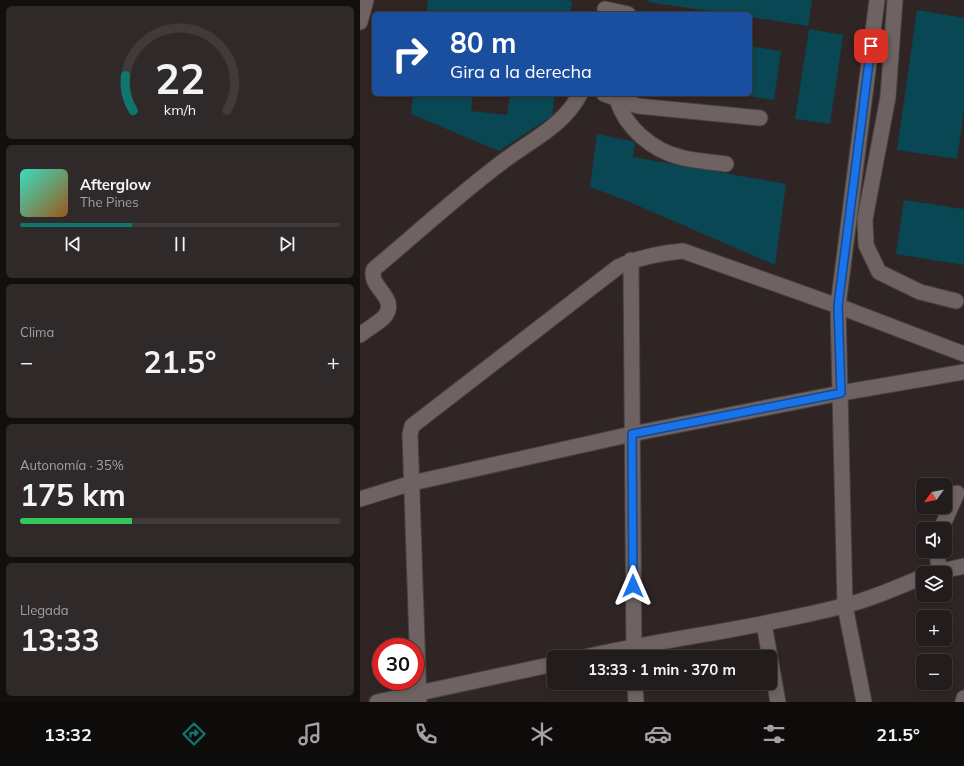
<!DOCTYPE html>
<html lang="es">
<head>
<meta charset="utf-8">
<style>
	body { margin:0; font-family:Mulish,sans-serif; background:#2f2929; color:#f1f3f6; height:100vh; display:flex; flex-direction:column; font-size:15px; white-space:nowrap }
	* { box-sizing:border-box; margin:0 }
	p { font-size:13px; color:#a3a1a3 }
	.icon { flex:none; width:22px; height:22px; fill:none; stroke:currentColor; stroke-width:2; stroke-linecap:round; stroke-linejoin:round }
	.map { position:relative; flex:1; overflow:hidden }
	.details { display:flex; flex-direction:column; gap:6px; padding:6px; background:#130f0f; width:360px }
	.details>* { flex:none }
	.guide { position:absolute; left:12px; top:12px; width:380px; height:84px; border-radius:6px; box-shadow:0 2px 6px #0003,0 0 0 1px #403a3b; background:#1a4fa0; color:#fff; overflow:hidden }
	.needle { width:26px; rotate:237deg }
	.fabs { position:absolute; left:556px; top:478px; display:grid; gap:8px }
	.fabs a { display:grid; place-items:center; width:36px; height:36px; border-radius:6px; background:#231c1c; box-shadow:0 2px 6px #0003,0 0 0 1px #403a3b; font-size:20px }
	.speed { position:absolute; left:12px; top:638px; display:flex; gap:8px; font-size:20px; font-weight:700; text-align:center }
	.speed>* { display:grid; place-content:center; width:52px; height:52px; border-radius:50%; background:#231c1c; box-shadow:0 2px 6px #0003,0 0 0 1px #403a3b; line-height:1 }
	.speed .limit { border:6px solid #d22; background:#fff; color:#111 }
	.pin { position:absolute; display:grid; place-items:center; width:34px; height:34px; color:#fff; margin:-17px; border-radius:8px; box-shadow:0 2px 6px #0006 }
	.me { position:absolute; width:44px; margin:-22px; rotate:0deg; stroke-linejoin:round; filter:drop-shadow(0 0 3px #0008) }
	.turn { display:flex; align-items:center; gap:14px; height:84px; padding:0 12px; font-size:18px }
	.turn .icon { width:52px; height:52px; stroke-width:2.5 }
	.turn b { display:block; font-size:28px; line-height:34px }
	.big { font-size:30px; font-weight:700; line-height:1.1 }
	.details .widget { flex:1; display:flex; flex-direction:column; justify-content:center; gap:6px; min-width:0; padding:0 14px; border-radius:6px; background:#2f2929 }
	.details .dial { align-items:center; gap:0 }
	.dial svg { height:104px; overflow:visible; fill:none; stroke:#403a3b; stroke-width:7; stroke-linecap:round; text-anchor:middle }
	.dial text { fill:#f1f3f6; stroke:none }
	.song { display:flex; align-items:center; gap:12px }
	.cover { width:48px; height:48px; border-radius:6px; background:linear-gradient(135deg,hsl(170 70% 55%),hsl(30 70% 35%)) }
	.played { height:4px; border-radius:2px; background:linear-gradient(90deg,#0f766e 35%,#403a3b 35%) }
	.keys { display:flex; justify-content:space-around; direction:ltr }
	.heat { display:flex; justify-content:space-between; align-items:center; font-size:22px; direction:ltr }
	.charge { height:6px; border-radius:3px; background:linear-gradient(90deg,#34c759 35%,#403a3b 0) }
	.trip { position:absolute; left:187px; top:650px; width:230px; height:40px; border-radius:6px; background:#231c1c; box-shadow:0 2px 6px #0003,0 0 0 1px #403a3b; font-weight:700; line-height:40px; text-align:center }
	.menu { display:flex; height:64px; justify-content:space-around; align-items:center; background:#0e0b0b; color:#a3a1a3 }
	.menu .icon { width:28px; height:28px }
	.menu .on { color:#0f766e }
	.menu b { font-size:18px; color:#f1f3f6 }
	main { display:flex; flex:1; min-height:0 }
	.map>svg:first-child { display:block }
	.building { fill:#094754 }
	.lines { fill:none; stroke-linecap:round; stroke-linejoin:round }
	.minor-casing { stroke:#494140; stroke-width:17 }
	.minor { stroke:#6e6362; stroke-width:15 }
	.route-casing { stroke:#114b97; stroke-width:10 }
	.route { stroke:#1a73e8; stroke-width:7 }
</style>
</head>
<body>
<main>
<section class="details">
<div class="widget dial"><svg viewBox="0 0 100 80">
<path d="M14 69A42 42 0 1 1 86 69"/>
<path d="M14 69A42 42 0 0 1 8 42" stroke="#0f766e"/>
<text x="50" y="56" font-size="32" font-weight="700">22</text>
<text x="50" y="72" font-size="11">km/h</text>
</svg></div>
<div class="widget">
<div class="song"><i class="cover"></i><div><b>Afterglow</b><p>The Pines</p></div></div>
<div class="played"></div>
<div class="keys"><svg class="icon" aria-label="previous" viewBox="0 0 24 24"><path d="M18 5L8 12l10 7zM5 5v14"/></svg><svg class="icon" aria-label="pause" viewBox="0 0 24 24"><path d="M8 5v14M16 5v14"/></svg><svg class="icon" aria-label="next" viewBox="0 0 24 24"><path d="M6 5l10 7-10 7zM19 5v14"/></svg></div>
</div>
<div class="widget"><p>Clima</p>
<div class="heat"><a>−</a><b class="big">21.5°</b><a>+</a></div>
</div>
<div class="widget"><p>Autonomía · 35%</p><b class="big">175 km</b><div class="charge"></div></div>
<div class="widget"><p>Llegada</p><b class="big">13:33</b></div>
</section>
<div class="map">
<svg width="604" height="702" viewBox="0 0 604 702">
	<rect width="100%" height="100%" fill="#2f2525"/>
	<path class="building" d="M68,0H204L212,1L210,14H66Z
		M289,0H452L448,26L390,17V14H369L288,2Z
		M557,10L604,18V111L597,159L537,150Z
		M449,29L483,35L470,124L435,119Z
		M390,46L421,51L414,100L382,95L390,94Z
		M53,94H113L111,111L147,115L150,94H195L192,116L139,151L51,114Z
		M237,134L275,142L273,157L426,184L415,265L265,200L230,187Z
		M544,200L604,209V265L536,254Z"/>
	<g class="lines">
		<defs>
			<path id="minor" d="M535,0L528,97L505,219L506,245L519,272L560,292L596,301
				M245,9L268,14
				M0,22L6,0
				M244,94L278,106L400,118
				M257,100C266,128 292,150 320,157C335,161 351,162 366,164
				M271,260L274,657
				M0,335C7,329 19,323 25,316C39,297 7,287 14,269C56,234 97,196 141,163C169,141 203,127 220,94
				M0,499L52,483L272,434L481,393L604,372
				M581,529L597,493
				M577,551L579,571
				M573,573L604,566
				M404,624L418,702
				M225,657C310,638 398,628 483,606C510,600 537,587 563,577
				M275,683L276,702
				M17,702L194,664
				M59,702L50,434L52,426L258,267C279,257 300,253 323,251L478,306L604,354
				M504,702L485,606L478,306L517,0
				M603,702L604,698"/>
		</defs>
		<use href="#minor" class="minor-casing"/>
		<use href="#minor" class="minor"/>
	</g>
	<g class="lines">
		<defs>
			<path id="route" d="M273,586L272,434L481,393L478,306L511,46"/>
		</defs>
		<use href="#route" class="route-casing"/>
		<use href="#route" class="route"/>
	</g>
</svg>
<div class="fabs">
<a><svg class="needle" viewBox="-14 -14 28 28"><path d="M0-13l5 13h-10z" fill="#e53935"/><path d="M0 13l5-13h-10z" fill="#a3a1a3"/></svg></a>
<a><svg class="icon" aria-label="sound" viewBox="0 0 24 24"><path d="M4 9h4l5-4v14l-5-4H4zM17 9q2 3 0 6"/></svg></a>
<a><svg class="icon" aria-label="layers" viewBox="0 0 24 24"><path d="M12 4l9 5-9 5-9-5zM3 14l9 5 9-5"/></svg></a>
<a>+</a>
<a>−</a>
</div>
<div class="speed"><div class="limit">30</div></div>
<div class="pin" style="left:511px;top:46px;background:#d93025"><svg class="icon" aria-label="arrive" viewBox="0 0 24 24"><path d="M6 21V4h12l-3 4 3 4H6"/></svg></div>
<svg class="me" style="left:273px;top:586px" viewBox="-20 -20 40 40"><path d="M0-17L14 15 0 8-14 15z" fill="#1a73e8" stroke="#fff" stroke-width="4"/></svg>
<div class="trip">13:33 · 1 min · 370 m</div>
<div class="guide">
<div class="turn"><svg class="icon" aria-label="right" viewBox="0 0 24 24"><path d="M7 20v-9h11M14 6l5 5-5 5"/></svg><div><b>80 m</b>Gira a la derecha</div></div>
</div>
</div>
</main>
<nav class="menu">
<b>13:32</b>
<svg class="icon on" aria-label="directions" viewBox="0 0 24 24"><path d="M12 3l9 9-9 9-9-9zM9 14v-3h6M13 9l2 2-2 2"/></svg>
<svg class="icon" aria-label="music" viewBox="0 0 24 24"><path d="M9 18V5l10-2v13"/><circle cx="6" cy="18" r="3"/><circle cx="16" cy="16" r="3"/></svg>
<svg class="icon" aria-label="phone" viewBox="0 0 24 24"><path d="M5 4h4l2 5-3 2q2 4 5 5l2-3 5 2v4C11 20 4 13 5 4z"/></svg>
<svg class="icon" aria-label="climate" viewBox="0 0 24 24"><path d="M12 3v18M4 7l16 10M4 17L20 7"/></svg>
<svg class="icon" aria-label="car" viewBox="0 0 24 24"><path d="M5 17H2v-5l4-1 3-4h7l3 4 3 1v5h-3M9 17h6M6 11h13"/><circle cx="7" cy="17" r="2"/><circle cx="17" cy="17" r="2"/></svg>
<svg class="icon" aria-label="filters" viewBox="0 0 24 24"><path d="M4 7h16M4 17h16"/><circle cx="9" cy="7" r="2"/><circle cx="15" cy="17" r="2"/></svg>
<b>21.5°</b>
</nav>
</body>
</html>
